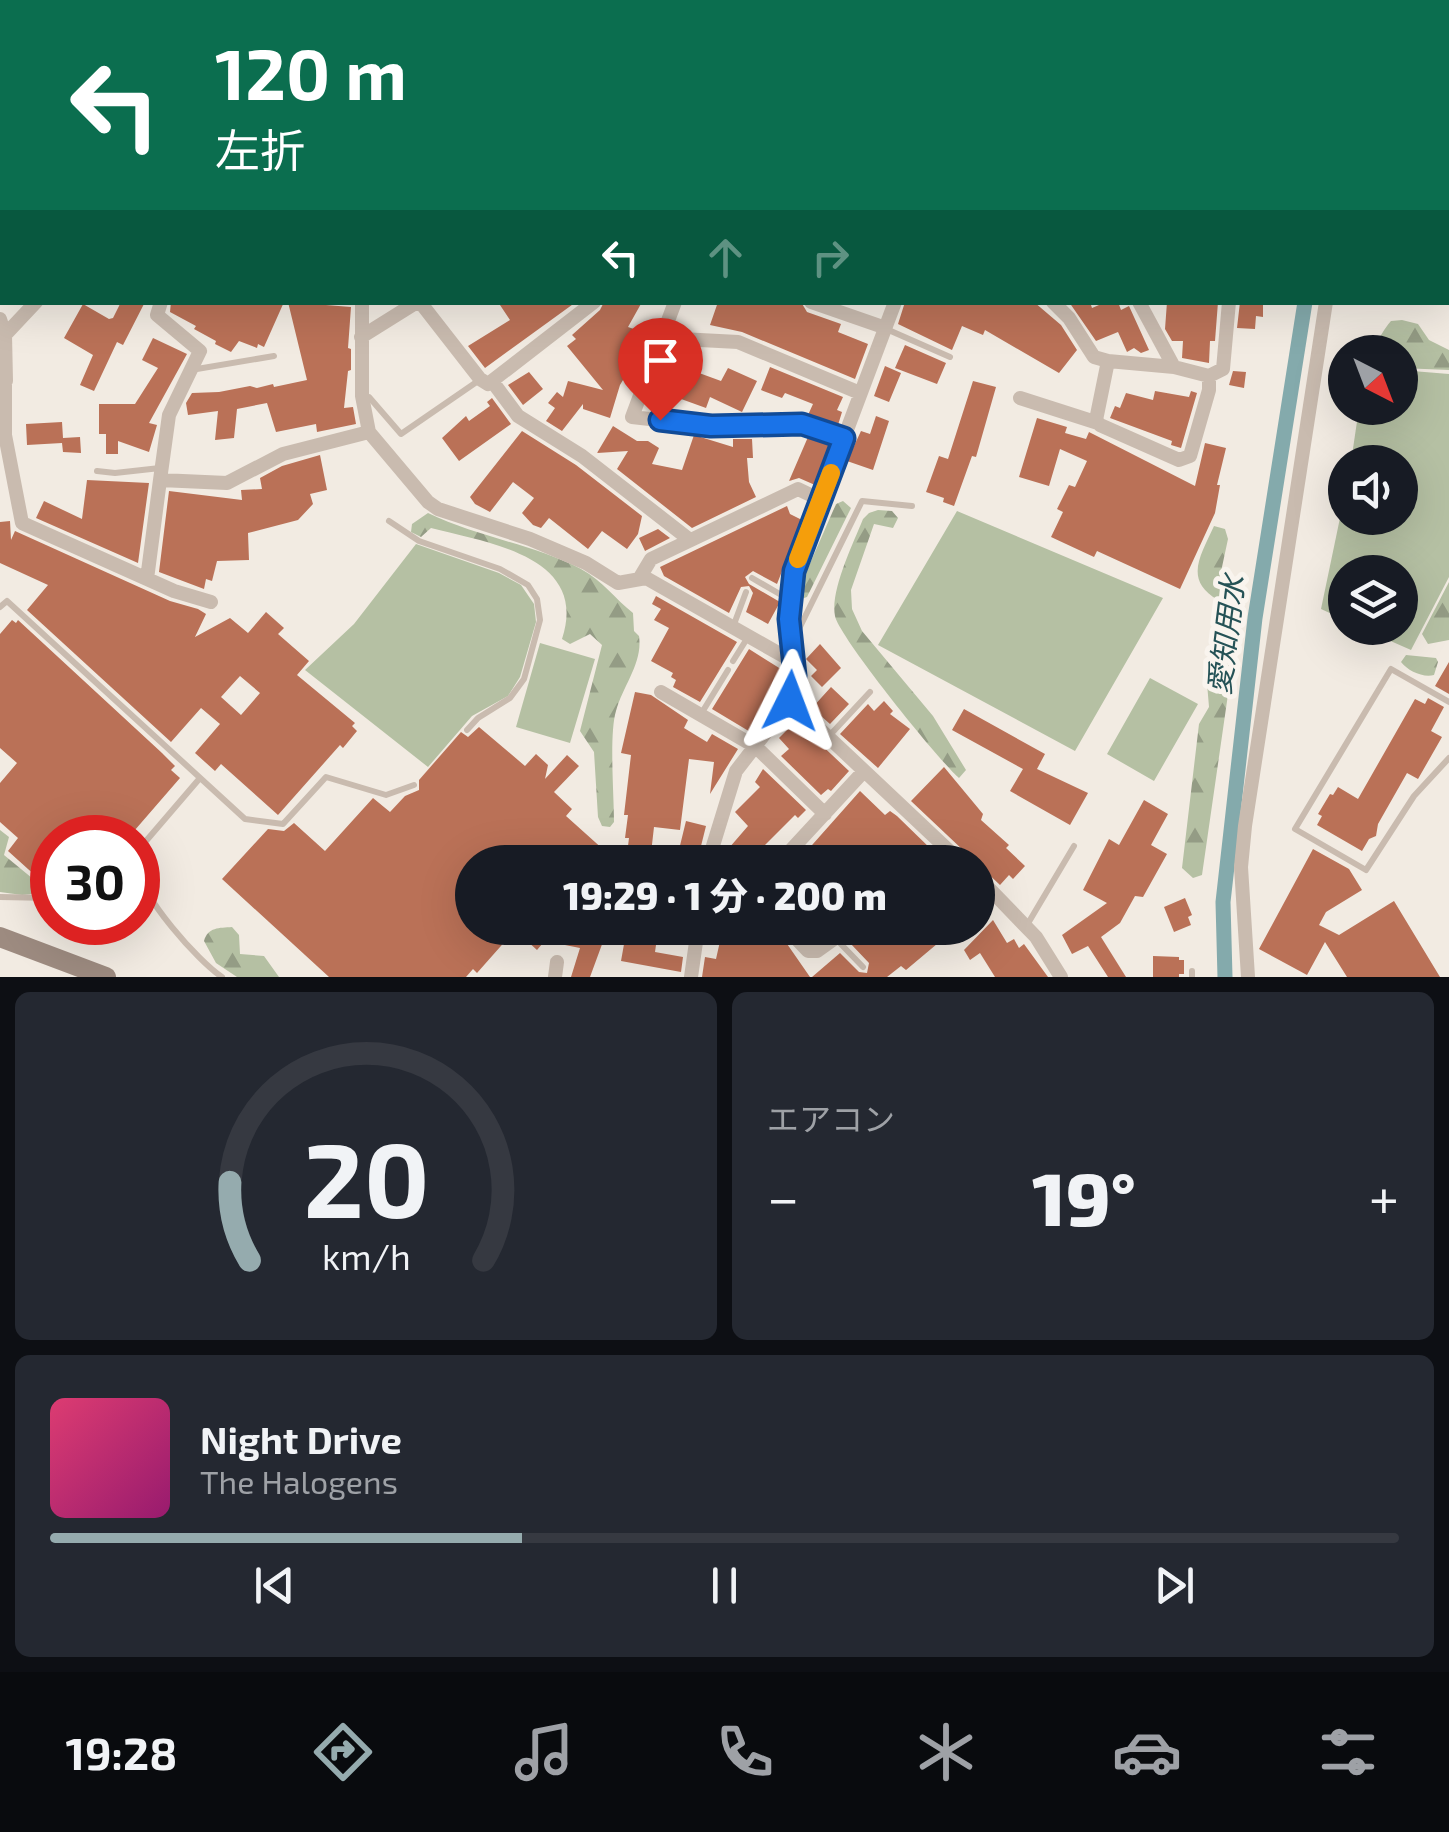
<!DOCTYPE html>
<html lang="ja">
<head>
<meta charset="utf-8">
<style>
	body { margin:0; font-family:"Exo 2","Noto Sans JP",sans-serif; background:#242831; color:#f1f3f6; height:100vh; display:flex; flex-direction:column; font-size:38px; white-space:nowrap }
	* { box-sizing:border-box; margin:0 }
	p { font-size:32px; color:#9ea1a6 }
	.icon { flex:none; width:55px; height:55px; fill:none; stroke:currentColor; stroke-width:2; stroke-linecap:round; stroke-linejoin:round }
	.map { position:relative; height:977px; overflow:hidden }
	.details { display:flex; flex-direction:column; gap:15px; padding:15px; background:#0d0f14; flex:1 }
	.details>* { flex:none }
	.hud { position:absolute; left:0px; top:0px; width:1450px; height:305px; box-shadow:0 10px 40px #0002; background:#0b6e4f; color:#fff; overflow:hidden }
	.needle { width:65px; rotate:138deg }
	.tools { position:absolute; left:1328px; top:335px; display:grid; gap:20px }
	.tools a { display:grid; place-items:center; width:90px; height:90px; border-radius:50%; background:#171b24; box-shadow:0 10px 40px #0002; font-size:50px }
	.speed { position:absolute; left:30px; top:815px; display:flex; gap:20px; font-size:50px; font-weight:700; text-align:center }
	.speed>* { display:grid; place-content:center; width:130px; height:130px; border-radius:50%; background:#171b24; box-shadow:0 10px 40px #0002; line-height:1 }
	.speed .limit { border:15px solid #d22; background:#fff; color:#111 }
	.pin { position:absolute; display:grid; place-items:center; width:85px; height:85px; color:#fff; margin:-102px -42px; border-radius:50% 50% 50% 0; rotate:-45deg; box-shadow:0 0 10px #0007 }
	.pin .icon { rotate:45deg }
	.me { position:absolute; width:110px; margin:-55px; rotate:3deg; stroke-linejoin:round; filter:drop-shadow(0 0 8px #0008) }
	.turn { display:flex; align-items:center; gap:35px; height:210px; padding:0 50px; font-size:45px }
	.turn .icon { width:130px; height:130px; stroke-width:2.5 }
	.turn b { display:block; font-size:70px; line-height:85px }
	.lanes { display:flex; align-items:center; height:95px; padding:0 50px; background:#0003; justify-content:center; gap:50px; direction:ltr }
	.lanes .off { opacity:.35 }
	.big { font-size:75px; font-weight:800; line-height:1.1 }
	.details .widget { flex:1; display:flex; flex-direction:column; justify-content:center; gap:15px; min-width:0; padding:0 35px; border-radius:15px; background:#242831 }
	.details .dial { align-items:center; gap:0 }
	.dial svg { height:260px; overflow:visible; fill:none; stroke:#363941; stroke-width:7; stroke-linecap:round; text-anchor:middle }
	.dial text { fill:#f1f3f6; stroke:none }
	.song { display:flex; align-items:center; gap:30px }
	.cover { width:120px; height:120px; border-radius:15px; background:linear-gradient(135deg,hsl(340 70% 55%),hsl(320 70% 35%)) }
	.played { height:10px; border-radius:5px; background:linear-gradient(90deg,#95abae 35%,#363941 35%) }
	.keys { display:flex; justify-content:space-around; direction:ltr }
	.heat { display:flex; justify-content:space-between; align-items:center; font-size:55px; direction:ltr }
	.details .tiles { flex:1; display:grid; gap:15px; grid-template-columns:1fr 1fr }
	.widget:last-child { grid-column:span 2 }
	.trip { position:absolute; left:455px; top:845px; width:540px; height:100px; border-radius:50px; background:#171b24; box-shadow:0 10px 40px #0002; font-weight:800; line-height:100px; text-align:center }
	.tabs { display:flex; height:160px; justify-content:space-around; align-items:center; background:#090b0e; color:#9ea1a6 }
	.tabs .icon { width:70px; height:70px }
	.tabs .on { color:#95abae }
	.tabs b { font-size:45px; color:#f1f3f6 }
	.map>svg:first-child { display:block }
	.forest { fill:url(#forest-firs) }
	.garden { fill:#b5c0a3 }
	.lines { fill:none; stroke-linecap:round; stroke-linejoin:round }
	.canal { stroke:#84aaac; stroke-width:15 }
	.building { fill:#ba7157; fill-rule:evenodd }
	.lane { stroke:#c9bbaf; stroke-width:6 }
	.street { stroke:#c9bbaf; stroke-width:14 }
	.secondary { stroke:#9d8b80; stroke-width:20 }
	.route-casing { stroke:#114b97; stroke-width:25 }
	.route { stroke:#1a73e8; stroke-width:18 }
	.slow { stroke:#f59e0b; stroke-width:18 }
	.labels { text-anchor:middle; stroke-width:10; stroke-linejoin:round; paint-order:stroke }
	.water-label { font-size:30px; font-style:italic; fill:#255256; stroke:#f9f4ee }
</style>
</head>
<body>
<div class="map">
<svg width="1449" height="977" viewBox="0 0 1449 977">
	<defs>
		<pattern id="forest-firs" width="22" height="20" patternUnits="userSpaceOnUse" patternTransform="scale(2.5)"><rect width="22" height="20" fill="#b5c0a3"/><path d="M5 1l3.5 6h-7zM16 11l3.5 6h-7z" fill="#949c85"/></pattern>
	</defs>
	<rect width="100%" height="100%" fill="#f2ebe2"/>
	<path class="forest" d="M1402,320L1418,324L1429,340L1449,350V370L1400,368V352H1349L1354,346C1383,345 1376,338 1391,321Z
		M843,501L851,508L807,597L801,599V584L836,504Z
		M878,510L892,511L898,518L893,528L874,524L851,590L852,609L862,631L933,716L966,770L959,778C940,762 839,637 835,616C830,591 853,544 863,519L869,513Z
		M428,513C477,537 533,544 581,569C603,581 615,599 633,613L634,631L639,636C643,663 623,685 616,711C609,734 614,795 614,822L610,827L602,826L598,817L594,752L580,731L602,645L590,634L570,644L562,639C589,557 490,543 431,528L421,537L411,532L412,524Z
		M1214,526L1225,529L1228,539L1219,581L1234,603L1238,625L1202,875L1193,878L1182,868L1199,724L1209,707L1207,683L1219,656L1218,637L1212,626L1218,600C1183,580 1201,555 1214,526Z
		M1449,582V640L1428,644L1422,634Z
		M1406,655L1436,658L1438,662L1434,675C1423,678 1408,671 1401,662Z
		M0,830L9,837L4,855L38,883L47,882L52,892L22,895L0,892Z
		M232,927L239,935L240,954L264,956L279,977H237L216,963L204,941C208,927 219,928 232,927Z"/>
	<path class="garden" d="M1400,370L1449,374V577L1411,650L1361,628H1400V572H1345V620L1321,609L1345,494V518H1400V462H1351L1359,408H1400Z
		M957,511L1163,598L1075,751L878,645Z
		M416,544L499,573L521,585L534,604L536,622L520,677L508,696L472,716L428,767L305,670L354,624Z
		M540,643L595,659L570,743L516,727Z
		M1150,678L1198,704L1154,781L1107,754Z"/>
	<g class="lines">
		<path class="canal" d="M1448,91H1449
			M1225,977L1223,902L1255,618L1305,302"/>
	</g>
	<path class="building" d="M121,302H145L123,345L117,342L94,391L80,385L93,355L64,338L83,304L109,319L113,318Z
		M171,302H284L264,347L258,344L257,348L239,341L231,352L215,344L216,341L194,329L196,326L170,312Z
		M288,302L351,307L348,348L351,349V370L348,371L344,408L353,407L356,424L317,432L316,424L276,432L267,403L237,409L234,438L215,440L218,411L188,415L186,403L192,393L219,392L250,386L257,388L273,384L274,387L307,380Z
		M498,302H576L485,368L468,346L510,320Z
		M604,302H642L628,327L651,335L637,373L629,370L620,385L610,418L583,409V404L562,431L546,421L555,408L548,403L557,392L563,397L568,381L603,390L567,346L576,339L572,335L600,310Z
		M718,302H801L807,312L841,324L838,332L868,344L855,379L742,332L710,325Z
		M905,302H1034L1061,325L1077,350L1059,373L985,330L983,335L962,326L952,350L898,324Z
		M1069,302H1090L1092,308L1106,302H1118L1121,310L1129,306L1149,350L1141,353L1134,348L1127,352L1118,332L1096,341Z
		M1167,302H1218L1215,341H1210L1209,363L1182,358L1183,341H1172L1165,329Z
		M1240,302H1263V317L1256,316L1255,329L1237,328Z
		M153,338L187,354L149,423L157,425L149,452L118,441V454H106V434H99V404H135L158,368L142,360Z
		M905,345L946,363L937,384L895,368Z
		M669,349L685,351L680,366L721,381L728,368L757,381L742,412L710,397L706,408L670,395L664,410L650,407Z
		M885,366L901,373L889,402L874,396Z
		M770,367L843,397L837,410L842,412L838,425L808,415L813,404L785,393L782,398L761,390Z
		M1233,371L1246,372L1244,388L1229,385Z
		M529,372L543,389L523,405L508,385Z
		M973,381L996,387L976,457L972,456L954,506L943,502L944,498L926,492L939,456L948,459Z
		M1155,391L1189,397L1191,391L1197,393L1181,448L1171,445L1172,441L1110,418L1115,406L1120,408L1126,393L1153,400Z
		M492,398L511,424L459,461L442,438L466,416L469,421L490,406L487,402Z
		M876,416L889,421L873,470L847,461L861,431L870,434Z
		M1037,418L1067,427L1065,433L1086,439L1089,432L1195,486L1205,443L1226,448L1217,485H1220L1215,513L1180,589L1097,551L1094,557L1051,537L1063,512L1057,509L1069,485L1075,487L1087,461L1060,449L1049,486L1019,477Z
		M62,422L63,438L80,437L81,453L63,452L62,443L27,445L26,424Z
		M613,426L637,441H648L659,448L652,464L682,470L694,435L733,447V439H752L753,458H747L749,482L756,497L692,528L617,469L628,451L597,453Z
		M522,431L576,465L642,516L638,534L627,549L602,531L588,549L549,518L541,528L533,525L522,513L534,498L513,482L490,512L475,504L470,497Z
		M808,437L830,445L815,485L799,478L789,481Z
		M320,455L327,490L310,494L313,504L298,520L248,533L249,560L217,561L212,581L206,579L204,589L159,572L169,491L242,500L241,490L262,489L260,478L282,466Z
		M87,480L149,483L138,563L36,518L44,501L82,519Z
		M787,506L790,514L802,520L777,584L753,571L745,577L749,584L780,602L768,624L746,612L753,593L749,586L741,587L729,613L664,576L660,567Z
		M10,521L11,540L15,531L170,601L198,609L206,614L195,637L230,618L248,633L266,612L284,628L278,634L309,661L297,675L355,723L352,726L357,731L343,748L340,745L278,815L221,764L215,771L195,753L220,724L201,708L171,742L27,610L48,585L0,563V522ZM240,676L260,693L241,715L221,697Z
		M658,529L670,538L645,551L639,538Z
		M656,596L737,642L700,702L673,687L676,680L671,677L673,673L651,661L669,628L654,620L661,609L652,604Z
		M12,620L16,623L18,620L162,753L175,766L171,770L180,778L128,838H102L86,823L74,838H52V861L38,878L8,851L18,838L0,822V783L17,763L0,748V634Z
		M820,644L841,668L822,687L811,676L817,670L806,659Z
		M749,649L784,671L779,680L783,682L781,692L752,733L712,709Z
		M1449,662V694L1435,686Z
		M831,687L849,704L830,724L812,708Z
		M635,692L651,695L688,720L684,728L707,742L712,734L738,749L710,794L714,762L689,759L680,830L654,827L650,862H626L629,838H625L628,815H624L631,755L621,753Z
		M1428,698L1444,707L1431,731L1442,737L1418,779L1407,773L1378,824L1376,836L1369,839L1362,851L1317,825L1322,816L1318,814L1330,794L1333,795L1338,787L1358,799L1415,699L1425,704Z
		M884,701L893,711L890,714L910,729L878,768L840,734L868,704L874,711Z
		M964,709L1045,754L1037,769L1088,793L1070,825L1010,791L1023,769L952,730Z
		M796,721L849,771L831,791L828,789L821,795L781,756L789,749L779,738Z
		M479,727L525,766L536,754L548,765L545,779L567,755L579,766L554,792L572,809L566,816L605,851L607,862H472V928H608L590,977H571L580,948L555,943L548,937L537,950L515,930L477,973L473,969L466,977H329L222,879L268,829L284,831L294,823L325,851L373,798L390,812L405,796L419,790V780L461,732L468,737Z
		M944,767L983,814L981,820L1009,845L1006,848L1025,866L1013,879L1009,875L1000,885L911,801Z
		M763,769L806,810L798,818L795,815L763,847L781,862H728L736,854L729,848L748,826L735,812L760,787L755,782Z
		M860,791L885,815L890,811L897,816L934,852L927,862L912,846L894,862H797Z
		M1144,800L1168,814L1151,845L1167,854L1143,897L1135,896L1120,923L1101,937L1126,977H1108L1088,946L1072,954L1062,935L1107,903L1083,890L1109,839L1119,845Z
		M686,821L706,826L697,862H676Z
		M1313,849L1349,869L1362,890L1326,912L1319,925L1339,935L1394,901L1440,977H1347L1325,942L1307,975L1259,949Z
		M1185,898L1192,915L1188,917L1191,925L1174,932L1164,907Z
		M993,920L1007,943L1014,939L1019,948L1024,944L1048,977H995L980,953L970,960L964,950Z
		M723,928H776L810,977H702L705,957L716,959Z
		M800,928H830L814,940Z
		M878,928H956L906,970L901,966L887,977H812L840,953L859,972L867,973L869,963L850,943L861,932L867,938Z
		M626,933L640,935L638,942L656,945L655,952L683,957L681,972L621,961Z
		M1153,956L1179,957V960H1184V974H1179V977H1153Z"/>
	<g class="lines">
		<path class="lane" d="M1392,0L1393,2
			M884,328L950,357
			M191,370L274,356
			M364,397H369L401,434L478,381
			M97,471L115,473L160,468
			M389,521L419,541L500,569L528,585L537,599L540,620L524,679L510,698L478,718L467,730
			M752,578L790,600
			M0,607L7,601L245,819L283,824L326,777L386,795L414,785
			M733,627L746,592
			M794,639L862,501L912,506
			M733,661L748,637
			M1449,702L1391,669L1295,829L1366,870L1414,796L1449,758
			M701,714L728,670
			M830,735L870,692
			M138,856L140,848L200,778
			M138,867C140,896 198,961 222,977
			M0,897L52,898
			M1027,925L1074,846
			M836,939L863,967
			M1192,977V971"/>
		<path class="street" d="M61,0L64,2
			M228,0L229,2
			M517,0L519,2
			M863,0V2
			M1046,0L1048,2
			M1320,0V2
			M295,2L297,0
			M376,2L378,0
			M493,2L497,0
			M656,2L664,0
			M1131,2L1133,0
			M1215,2L1222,0
			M1243,2V0
			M0,28H2
			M0,91L2,89
			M1448,105H1449
			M0,209L2,207
			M161,302L157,315L200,351L169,415L160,480L227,483L283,454L369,432
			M362,302V396L369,432L428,502L438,509L530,539L586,563L618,583L646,578L794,662
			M420,302L480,379L488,384L594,302
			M675,302L632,417L711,426L802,424L844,438
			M811,302L883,327
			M1053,302L1069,318L1094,357L1108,361L1096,420L1100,425L1179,460L1190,456L1209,390V376L1223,369L1229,302
			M1139,302L1174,367
			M0,319L5,335L6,381L0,382
			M5,335L36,302
			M361,337L417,302
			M662,338L738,342L860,393
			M1108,361L1174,367L1209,376
			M492,381L518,416L582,456L690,540
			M5,382V435L22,523L174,591L211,602
			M1020,398L1098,423
			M147,579L160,480
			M639,579L651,559L798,489L821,500
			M661,692L756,747L825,814
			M790,701L961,862
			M791,850L864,771
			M708,862L736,771L790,701L795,677L789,619L794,571L895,302
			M938,862L951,853
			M978,877L1036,937L1061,977
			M786,928L808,951H817L849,928
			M555,977L557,962
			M691,977L698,928
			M1248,977L1241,867L1245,826L1326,302"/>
		<path class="secondary" d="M0,937L106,977"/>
	</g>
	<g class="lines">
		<defs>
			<path id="route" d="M660,420L711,426L802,424L844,438L794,571L789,619L795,676L790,701"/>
		</defs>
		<use href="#route" class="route-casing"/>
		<use href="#route" class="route"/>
		<path class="slow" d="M798,559L831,473"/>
	</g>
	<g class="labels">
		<g class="water-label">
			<text transform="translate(1227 635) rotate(-83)" y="10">愛知用水</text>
		</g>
	</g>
</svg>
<div class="tools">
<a><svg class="needle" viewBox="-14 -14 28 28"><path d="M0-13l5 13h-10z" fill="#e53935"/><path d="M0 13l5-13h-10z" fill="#9ea1a6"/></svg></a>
<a><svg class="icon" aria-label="sound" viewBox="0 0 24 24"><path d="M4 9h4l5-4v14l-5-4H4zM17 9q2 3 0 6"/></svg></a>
<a><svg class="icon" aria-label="layers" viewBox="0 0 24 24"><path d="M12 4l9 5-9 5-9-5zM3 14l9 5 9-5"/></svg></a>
</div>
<div class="speed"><div class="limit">30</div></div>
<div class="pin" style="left:660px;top:420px;background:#d93025"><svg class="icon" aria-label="arrive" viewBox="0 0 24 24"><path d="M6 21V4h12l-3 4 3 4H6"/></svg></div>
<svg class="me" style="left:790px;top:701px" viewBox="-20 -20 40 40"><path d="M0-17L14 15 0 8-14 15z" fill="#1a73e8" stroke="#fff" stroke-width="4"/></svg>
<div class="trip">19:29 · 1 分 · 200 m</div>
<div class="hud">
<div class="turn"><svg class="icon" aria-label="left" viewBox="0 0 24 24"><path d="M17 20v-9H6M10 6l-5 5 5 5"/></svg><div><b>120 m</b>左折</div></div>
<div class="lanes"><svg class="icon" aria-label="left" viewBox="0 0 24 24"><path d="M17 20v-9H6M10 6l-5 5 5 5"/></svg><svg class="icon off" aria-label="ahead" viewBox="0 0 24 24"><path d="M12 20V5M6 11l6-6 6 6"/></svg><svg class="icon off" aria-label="right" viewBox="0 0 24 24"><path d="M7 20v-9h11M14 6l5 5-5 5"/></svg></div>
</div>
</div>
<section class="details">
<div class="tiles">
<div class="widget dial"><svg viewBox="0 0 100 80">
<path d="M14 69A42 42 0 1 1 86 69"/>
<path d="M14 69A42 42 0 0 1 8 45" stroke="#95abae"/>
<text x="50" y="56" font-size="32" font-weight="700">20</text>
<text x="50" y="72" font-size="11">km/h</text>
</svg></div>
<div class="widget"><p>エアコン</p>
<div class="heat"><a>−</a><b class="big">19°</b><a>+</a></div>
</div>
<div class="widget">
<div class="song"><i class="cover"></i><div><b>Night Drive</b><p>The Halogens</p></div></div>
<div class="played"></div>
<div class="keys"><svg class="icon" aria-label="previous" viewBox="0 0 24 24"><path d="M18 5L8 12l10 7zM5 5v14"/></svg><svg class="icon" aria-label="pause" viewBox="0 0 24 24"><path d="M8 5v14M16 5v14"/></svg><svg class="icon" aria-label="next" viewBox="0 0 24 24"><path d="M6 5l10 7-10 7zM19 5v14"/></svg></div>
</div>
</div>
</section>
<nav class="tabs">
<b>19:28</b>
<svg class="icon on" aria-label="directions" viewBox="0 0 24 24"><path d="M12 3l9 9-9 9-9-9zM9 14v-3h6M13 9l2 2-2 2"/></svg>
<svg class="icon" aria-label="music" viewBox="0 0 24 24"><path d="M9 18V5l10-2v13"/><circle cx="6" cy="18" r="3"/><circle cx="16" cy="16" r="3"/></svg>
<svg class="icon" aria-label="phone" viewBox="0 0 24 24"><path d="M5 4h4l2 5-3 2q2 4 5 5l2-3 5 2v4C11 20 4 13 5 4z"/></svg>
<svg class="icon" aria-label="climate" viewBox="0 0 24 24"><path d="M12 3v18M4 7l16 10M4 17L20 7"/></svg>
<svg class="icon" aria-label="car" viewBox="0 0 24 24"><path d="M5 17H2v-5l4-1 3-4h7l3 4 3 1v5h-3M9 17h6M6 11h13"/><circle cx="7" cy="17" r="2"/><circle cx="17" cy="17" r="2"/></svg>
<svg class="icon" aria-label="filters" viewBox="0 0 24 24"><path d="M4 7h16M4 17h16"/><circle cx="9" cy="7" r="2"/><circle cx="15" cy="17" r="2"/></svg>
</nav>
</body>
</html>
